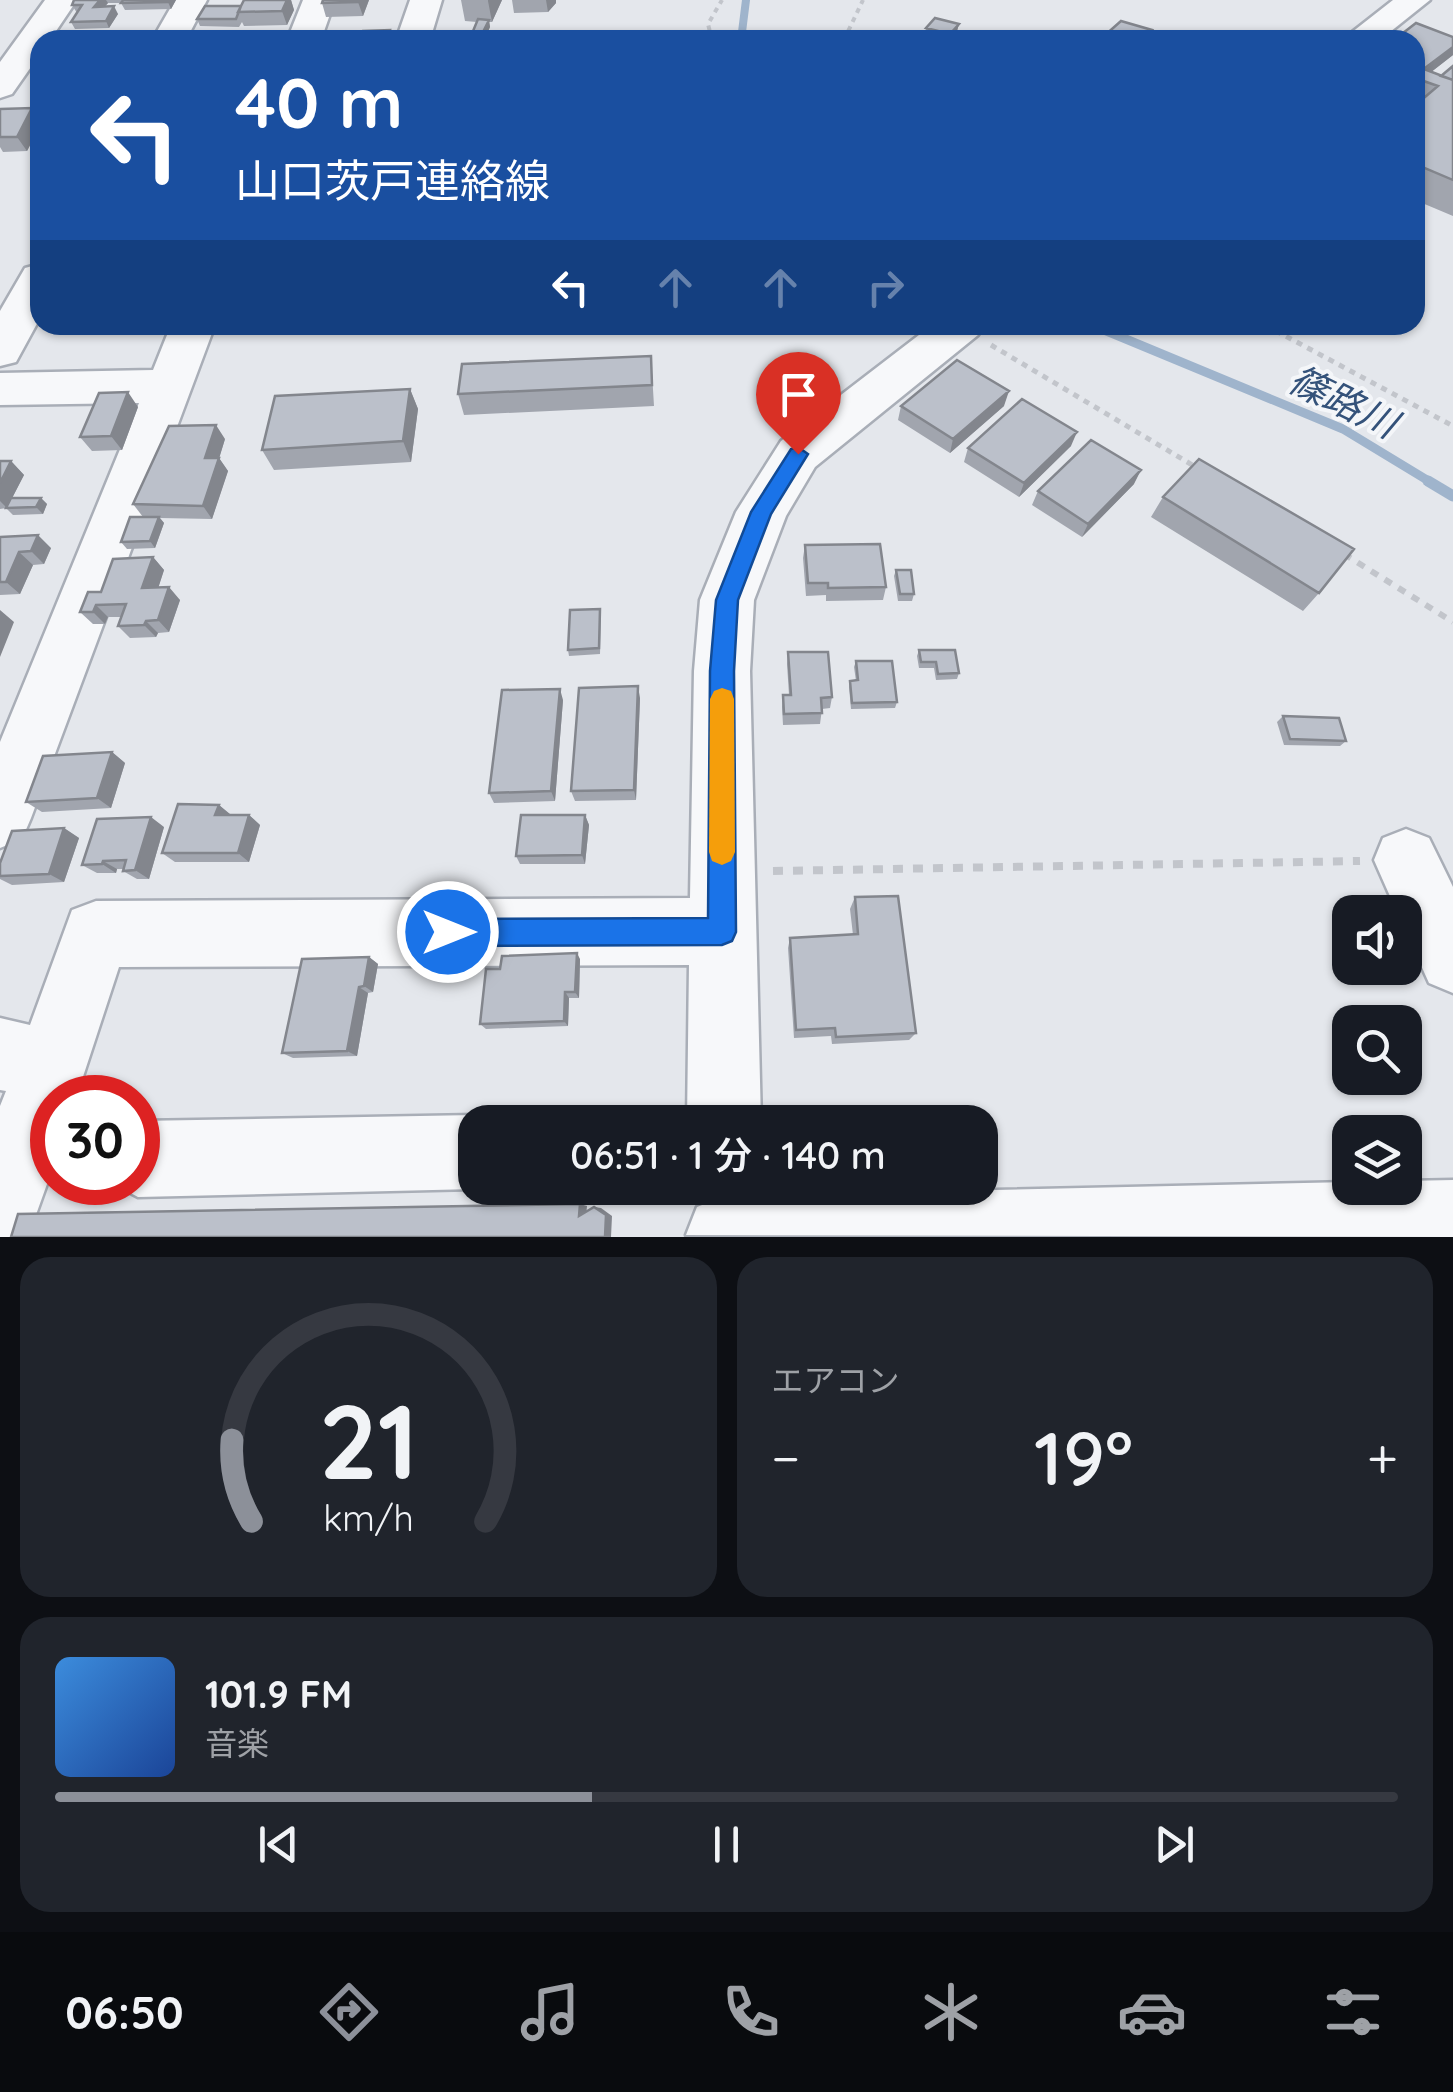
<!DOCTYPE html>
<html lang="ja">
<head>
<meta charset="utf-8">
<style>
	body { margin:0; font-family:Quicksand,"Noto Sans JP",sans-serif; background:#20242c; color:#f1f3f6; height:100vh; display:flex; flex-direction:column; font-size:38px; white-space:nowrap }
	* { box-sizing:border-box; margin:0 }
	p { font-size:32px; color:#9ea1a6 }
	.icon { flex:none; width:55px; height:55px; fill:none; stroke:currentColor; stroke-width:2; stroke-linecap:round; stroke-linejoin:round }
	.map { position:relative; height:1237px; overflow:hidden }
	.drawer { display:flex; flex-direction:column; gap:20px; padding:20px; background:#0d0f14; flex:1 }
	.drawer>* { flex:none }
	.banner { position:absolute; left:30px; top:30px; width:1395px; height:305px; border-radius:30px; box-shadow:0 2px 8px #0004; background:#1a4fa0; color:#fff; overflow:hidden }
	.tools { position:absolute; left:1332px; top:895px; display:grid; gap:20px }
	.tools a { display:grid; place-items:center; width:90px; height:90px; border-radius:20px; background:#171b24; box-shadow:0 2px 8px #0004; font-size:50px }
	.speed { position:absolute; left:30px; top:1075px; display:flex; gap:20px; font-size:50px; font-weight:700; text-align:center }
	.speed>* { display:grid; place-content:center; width:130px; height:130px; border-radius:50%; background:#171b24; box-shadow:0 2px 8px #0004; line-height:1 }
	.speed .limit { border:15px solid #d22; background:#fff; color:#111 }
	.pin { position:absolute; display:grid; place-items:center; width:85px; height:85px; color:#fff; margin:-102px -42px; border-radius:50% 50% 50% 0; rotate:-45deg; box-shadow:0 0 10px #0007 }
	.pin .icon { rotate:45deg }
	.me { position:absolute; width:110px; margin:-55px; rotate:90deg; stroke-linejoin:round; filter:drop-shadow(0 0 8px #0008) }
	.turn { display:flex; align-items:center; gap:35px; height:210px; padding:0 40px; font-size:45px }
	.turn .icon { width:130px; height:130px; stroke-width:2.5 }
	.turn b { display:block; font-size:70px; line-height:85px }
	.lanes { display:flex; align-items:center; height:95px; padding:0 40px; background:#0003; justify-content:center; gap:50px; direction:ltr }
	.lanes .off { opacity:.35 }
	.big { font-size:75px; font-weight:600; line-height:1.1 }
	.drawer .card { flex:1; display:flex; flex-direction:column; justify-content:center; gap:15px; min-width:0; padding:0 35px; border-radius:30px; background:#20242c }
	.drawer .dial { align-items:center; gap:0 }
	.dial svg { height:260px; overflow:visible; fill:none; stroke:#363941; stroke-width:7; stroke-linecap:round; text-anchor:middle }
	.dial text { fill:#f1f3f6; stroke:none }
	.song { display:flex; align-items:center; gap:30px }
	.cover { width:120px; height:120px; border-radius:15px; background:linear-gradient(135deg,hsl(210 70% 55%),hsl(220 70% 35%)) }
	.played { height:10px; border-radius:5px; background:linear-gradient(90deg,#8c9099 40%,#363941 40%) }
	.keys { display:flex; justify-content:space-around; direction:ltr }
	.heat { display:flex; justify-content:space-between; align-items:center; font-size:55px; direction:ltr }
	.drawer .tiles { flex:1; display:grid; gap:20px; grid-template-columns:1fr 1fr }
	.card:last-child { grid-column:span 2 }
	.trip { position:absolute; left:458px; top:1105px; width:540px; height:100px; border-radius:30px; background:#171b24; box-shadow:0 2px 8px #0004; font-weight:600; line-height:100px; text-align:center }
	.menu { display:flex; height:160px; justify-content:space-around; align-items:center; background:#090b0e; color:#9ea1a6 }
	.menu .icon { width:70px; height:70px }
	.menu .on { color:#8c9099 }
	.menu b { font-size:45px; color:#f1f3f6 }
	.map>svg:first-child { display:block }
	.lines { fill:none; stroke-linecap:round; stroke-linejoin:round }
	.stream-far2 { stroke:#9fb4cc; stroke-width:8 }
	.stream-far1 { stroke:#9fb4cc; stroke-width:9 }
	.stream { stroke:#9fb4cc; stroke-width:11 }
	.minor-casing { stroke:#a9aeb7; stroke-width:5 }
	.path-far3 { stroke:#c2c5cb; stroke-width:4; stroke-dasharray:5 5; stroke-linecap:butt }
	.path-far2 { stroke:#c2c5cb; stroke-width:5; stroke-dasharray:6 6; stroke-linecap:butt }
	.path-far1 { stroke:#c2c5cb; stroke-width:6; stroke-dasharray:8 8; stroke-linecap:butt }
	.path { stroke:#c2c5cb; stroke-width:8; stroke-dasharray:10 10; stroke-linecap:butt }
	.minor { fill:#f7f8fa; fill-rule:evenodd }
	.wall { fill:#a1a5ae }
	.shaded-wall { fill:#83868d }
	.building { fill:#bbc0ca; stroke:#83868d; stroke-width:2.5 }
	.route { fill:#1a73e8; stroke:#114b97; stroke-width:2.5 }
	.slow { fill:#f59e0b }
	.labels { text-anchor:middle; stroke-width:8; stroke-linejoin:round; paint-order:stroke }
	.water-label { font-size:38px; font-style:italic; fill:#34527a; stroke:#f4f6f9 }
</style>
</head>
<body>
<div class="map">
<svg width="1453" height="1237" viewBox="0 0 1453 1237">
	<rect width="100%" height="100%" fill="#e4e7ec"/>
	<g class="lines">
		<path class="stream-far2" d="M741,40L746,0"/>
		<path class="stream-far1" d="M1092,325L1343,429L1432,483"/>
		<path class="stream" d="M1428,481L1453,496"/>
		<defs>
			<path id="minor" d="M45,0H77L50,40H40V54L12,94L0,98V62Z
				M175,0H207L186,40H152Z
				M303,0H335L321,40H287Z
				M410,0H442L430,40H396Z
				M1393,0H1430L1380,40H1342Z
				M40,264V318L16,362L0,366V311L25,268Z
				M171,325H215L31,818L22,839L0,848V742L139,403L0,405V373L153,370Z
				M932,325H984L978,335L815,467L786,516L754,600L750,671L761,1122H687L689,965L119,967L76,1098H52V1170L28,1237H0V1106L6,1091L0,1090V1018L30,1025L72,910L96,901L690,898L694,671L700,600L736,512L781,441Z
				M1406,829L1429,838L1453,887V993L1429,983L1405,930V912H1397L1374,860L1383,838Z
				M475,1115L494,1122H475V1188H480L475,1189L138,1197L110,1182H138V1121Z
				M1453,1180V1237L686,1235L697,1207L725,1196L1350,1182V1188H1405V1181Z"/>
		</defs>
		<use href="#minor" class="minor-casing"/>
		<path class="path-far3" d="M712,40L708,24L722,0
			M844,40L863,0"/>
		<path class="path-far2" d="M1265,325L1453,426
			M991,345L1199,469"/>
		<path class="path-far1" d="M1344,554L1453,622"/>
		<path class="path" d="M773,871L1360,861"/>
		<use href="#minor" class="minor"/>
	</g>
	<path class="wall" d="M74,0H122L120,3H108L105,7L118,14L109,28L75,29L71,22L77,13L72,5Z
		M123,0H176L171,9L125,10L121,3Z
		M244,0H291L294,10L287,25L244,26L242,22L239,27L200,26L197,19L241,6Z
		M369,0L363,16L326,17L322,3Z
		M461,0H502L492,22H489L490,27L484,40H472L471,36L477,22L465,21Z
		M512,0H556V3L548,12L514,13Z
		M959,24L957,31L950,40L925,35L926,28Z
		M1453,37V55L1431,72L1441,76L1453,66V216L1415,200V40Z
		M0,109L40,121V126L27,151L3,152L0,147Z
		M651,356L654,406L464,415L458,394Z
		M410,389L418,409L411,462L274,470L262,450Z
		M901,406H1004L950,453L898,420Z
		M138,407L122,450L92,451L80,437Z
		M225,439L219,458L228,471L212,519L160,518L164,523L155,548L127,549L121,542L143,517L133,504Z
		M1071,446L1019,497L964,462L968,448Z
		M0,461H11L24,475L12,498H41L47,504L43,514L13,515L6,508L0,509Z
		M1134,484L1082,537L1032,505L1038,491Z
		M1163,497L1319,593L1303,611L1151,517Z
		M0,537L51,548L44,564L33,565L20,594L0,595Z
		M805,545L886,587L883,600L826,601V595L806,596L803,558Z
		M153,557L164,570L158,588L180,600L169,632L158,633L156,637L130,638L118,626L121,617H108L105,624H93L80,612L101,592Z
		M896,570L914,594L912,601H898L894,576Z
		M601,615L600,654L569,656L568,650Z
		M919,650L959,673L957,679L936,680L934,668H919L917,656Z
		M788,652L832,697L830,708L822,709L820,724L783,725L782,707L783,695H789L787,664Z
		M856,661L897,702L895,708L851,709L849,687L850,681H856L854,667Z
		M640,698L636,800L575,801L571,791Z
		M563,700L555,801L494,803L489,793Z
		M1283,716L1346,741L1340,746L1284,745L1277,722Z
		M112,752L125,763L111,808L42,812L26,802Z
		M219,805L230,815H249L260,825L249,862H175L162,853Z
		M585,815L589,825L585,864H520L516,856Z
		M164,827L149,879H137L123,871V869H117L116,873H97L82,865Z
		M64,828L79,838L64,882L12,885L0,879V863Z
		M855,897L916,1033L909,1040L832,1044L831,1036L794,1038L788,948L790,938L853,935L850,909Z
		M369,957L378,964L373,992L368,993L357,1056L293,1058L282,1053Z
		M580,959L579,998H569L568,1026L486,1029L480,1024L500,969Z"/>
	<path class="shaded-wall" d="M100,0H106L108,3L97,14L94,7Z
		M169,0H176L171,9L168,2Z
		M287,0H291L294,10L287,25L282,11Z
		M359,0H369L363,16L358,2Z
		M488,0H502L492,22L488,1Z
		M546,0H556V3L548,12Z
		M114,6L118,14L109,28L106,21Z
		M489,20L490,27L484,40H482L481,36Z
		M959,24L957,31L949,40L950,34Z
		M1453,47V55L1421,80L1418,75Z
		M32,108L40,121V126L27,151L17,137Z
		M410,389L418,409L411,462L403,441Z
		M1009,391L1004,406L950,453L953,439Z
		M128,392L138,407L122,450L111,436Z
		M216,425L225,439L218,462L219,458L228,471L212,519L203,506L205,458Z
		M1077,432L1071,446L1019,497L1024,483Z
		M11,461L24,475L7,508L0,501V483Z
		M1141,470L1134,484L1082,537L1088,524Z
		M41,498L47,504L43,514L36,507Z
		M159,517L164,523L155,548L150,541Z
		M38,535L51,548L44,564L31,551Z
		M19,552L33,565L20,594L6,582Z
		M153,557L164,570L154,601L142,588Z
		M169,587L180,600L169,632L158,620Z
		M96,605L108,617L105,624L93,612Z
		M0,610L14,622L0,657Z
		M146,621L158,633L156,637L144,625Z
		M638,686L640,698L636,800L634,790Z
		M560,689L563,700L555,801L551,791Z
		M112,752L125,763L111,808L97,798Z
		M219,805L230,814L227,825L215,815Z
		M249,815L260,825L249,862L238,853Z
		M585,815L589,825L585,864L582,855Z
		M151,817L164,827L149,879L135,870Z
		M64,828L79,838L64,882L49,874Z
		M103,861L117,869L116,873L102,864Z
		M577,953L580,959L579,998L575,992Z
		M369,957L378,964L373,992L364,986Z
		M359,987L368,993L357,1056L347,1051Z
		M565,992L569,998L568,1026L564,1021Z
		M580,1204L587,1206L586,1217L579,1216Z
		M594,1207L601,1208L612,1216L611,1237H605Z"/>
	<path class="building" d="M74,0H100L94,7L114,6L106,21L71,22L82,5H72Z
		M123,0H169L168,2L121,3Z
		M244,0H287L282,11L238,12Z
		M323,0H359L358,2L322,3Z
		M205,6H241L236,19H197Z
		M935,18L959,24L950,34L926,28Z
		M478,19L489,20L481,36H471Z
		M1121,21L1152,30L1143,40H1115L1104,36Z
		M1416,23L1453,37V47L1417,74H1415V40H1394Z
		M390,30L387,40H360L363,31Z
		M1453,66V80L1441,76Z
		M1424,69L1453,80V180L1415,164V93L1425,97L1438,86L1415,78V76Z
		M32,108L17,137H0V109Z
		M651,356L652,385L458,394L462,364Z
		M957,360L1009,391L953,439L901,406Z
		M410,389L403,441L262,450L275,396Z
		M128,392L111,436L80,437L99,393Z
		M1022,399L1077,432L1024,483L968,448Z
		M216,425L205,458H219L203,506L133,504L169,426Z
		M1091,440L1141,470L1088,524L1038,491Z
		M1199,459L1354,549L1319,593L1163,497Z
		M0,461H11L0,483Z
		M11,498H41L36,507L6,508Z
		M130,517H159L150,541L121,542Z
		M38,535L31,551L19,552L6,582H0V537Z
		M880,544L886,587L828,588V583H808L805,545Z
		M153,557L142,588L169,587L158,620L146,621L144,625L118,626L126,604L96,605L93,612H80L88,592H101L113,559Z
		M896,570H911L914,594H900Z
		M600,609L599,648L568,650L570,610Z
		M919,650H955L959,673L938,674L936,662H921Z
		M788,652H828L832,697L821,698L822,713L784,714L783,695H791Z
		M856,661H892L897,702L852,703L850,681L858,680Z
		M638,686L634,790L571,791L579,688Z
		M560,689L551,791L489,793L502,690Z
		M1283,716L1339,718L1346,741L1290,739Z
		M112,752L97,798L26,802L43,756Z
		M178,804L219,805L215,815H249L238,853H162Z
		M521,815H585L582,855L516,856Z
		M151,817L135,870L123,871L126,860L103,861L102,864L82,865L97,819Z
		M64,828L49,874L0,876V863L12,831Z
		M898,896L916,1033L836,1037L835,1028L796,1030L790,938L858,934L855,897Z
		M577,953L575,992H565L564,1021L480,1024L486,969H500L502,956Z
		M369,957L364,986L359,987L347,1051L282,1053L302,959Z
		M580,1204L579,1216L594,1207L606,1215L605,1237H11L18,1214Z"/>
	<path class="route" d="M798,447L808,454L771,514L738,600L734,671L736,932L732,941L722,945L448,946L438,942L434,932L438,923L448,919L708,918L710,671L716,600L751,512L791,449Z"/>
	<path class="slow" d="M722,688L731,691L734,699L735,852L731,861L722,865L712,861L709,852L710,699L714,691Z"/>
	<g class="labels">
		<g class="water-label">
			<text transform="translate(1343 402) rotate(26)" y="13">篠路川</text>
		</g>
	</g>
</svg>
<div class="tools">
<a><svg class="icon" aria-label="sound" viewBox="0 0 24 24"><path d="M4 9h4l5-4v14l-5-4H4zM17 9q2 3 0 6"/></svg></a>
<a><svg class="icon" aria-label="search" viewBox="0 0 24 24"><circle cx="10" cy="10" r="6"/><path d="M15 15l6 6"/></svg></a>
<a><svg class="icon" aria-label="layers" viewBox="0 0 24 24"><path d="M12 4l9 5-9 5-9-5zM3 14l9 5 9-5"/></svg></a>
</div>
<div class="speed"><div class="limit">30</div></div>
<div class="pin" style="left:798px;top:454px;background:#d93025"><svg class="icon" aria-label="arrive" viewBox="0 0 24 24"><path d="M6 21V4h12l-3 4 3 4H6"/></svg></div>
<svg class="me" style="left:448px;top:932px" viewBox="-20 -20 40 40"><circle r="17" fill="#1a73e8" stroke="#fff" stroke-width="3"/><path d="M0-11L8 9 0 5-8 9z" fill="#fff"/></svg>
<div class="trip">06:51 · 1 分 · 140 m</div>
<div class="banner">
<div class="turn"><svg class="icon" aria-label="left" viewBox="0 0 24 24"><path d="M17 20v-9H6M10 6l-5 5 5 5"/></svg><div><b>40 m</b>山口茨戸連絡線</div></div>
<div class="lanes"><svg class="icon" aria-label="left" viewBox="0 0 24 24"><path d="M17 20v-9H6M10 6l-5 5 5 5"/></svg><svg class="icon off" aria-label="ahead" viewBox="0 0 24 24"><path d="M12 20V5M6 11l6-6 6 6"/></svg><svg class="icon off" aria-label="ahead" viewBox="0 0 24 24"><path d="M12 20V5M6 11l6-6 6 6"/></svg><svg class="icon off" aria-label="right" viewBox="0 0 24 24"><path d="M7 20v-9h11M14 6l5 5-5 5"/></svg></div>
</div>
</div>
<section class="drawer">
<div class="tiles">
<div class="card dial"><svg viewBox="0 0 100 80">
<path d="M14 69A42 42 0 1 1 86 69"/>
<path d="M14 69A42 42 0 0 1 8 44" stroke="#8c9099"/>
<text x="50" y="56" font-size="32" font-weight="700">21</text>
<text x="50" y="72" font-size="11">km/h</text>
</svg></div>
<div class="card"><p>エアコン</p>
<div class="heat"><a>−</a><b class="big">19°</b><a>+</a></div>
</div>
<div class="card">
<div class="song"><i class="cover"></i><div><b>101.9 FM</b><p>音楽</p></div></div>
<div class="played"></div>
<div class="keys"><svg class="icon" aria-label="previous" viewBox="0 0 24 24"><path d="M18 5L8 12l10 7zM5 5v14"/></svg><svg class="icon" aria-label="pause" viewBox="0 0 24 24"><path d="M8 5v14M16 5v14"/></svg><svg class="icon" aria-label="next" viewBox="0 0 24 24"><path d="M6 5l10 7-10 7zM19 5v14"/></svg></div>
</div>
</div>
</section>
<nav class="menu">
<b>06:50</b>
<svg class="icon on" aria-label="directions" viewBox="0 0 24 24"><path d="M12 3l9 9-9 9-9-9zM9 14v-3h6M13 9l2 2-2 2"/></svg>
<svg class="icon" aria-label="music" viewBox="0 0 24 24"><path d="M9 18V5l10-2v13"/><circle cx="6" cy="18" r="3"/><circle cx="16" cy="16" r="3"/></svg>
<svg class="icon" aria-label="phone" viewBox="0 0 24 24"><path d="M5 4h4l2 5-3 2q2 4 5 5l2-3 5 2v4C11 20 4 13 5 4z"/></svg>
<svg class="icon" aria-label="climate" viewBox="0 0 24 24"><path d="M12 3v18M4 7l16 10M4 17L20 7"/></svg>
<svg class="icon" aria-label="car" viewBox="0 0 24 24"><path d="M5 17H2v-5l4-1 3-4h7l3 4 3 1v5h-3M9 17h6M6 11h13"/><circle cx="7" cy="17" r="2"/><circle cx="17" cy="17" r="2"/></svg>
<svg class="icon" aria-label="filters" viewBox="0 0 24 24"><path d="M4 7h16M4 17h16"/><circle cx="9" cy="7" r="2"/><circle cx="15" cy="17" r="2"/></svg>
</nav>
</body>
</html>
